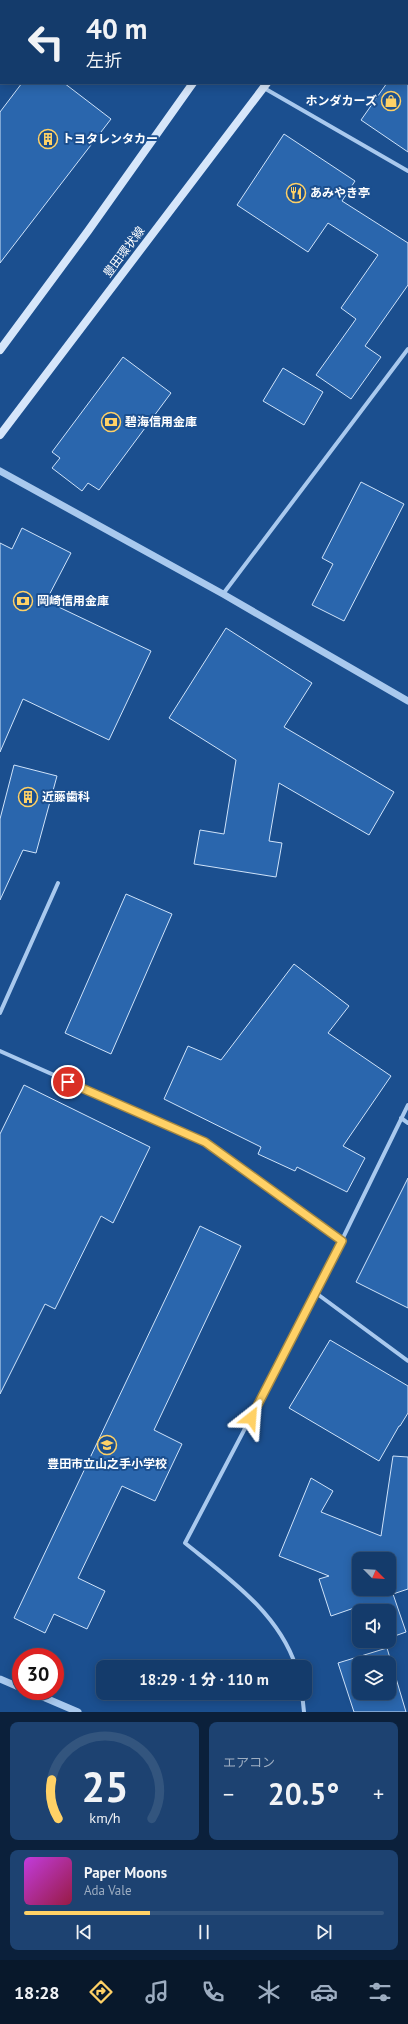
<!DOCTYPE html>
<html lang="ja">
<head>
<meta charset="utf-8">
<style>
	body { margin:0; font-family:"PT Sans","Noto Sans JP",sans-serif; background:#1d4271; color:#f1f3f6; height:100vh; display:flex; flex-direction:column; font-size:15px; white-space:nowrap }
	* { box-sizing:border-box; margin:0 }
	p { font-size:13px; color:#9dadc1 }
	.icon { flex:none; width:22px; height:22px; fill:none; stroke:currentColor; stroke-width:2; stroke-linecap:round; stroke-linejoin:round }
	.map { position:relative; height:1712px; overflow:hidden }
	.sheet { display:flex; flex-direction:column; gap:10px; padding:10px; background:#0b203b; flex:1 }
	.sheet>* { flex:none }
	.banner { position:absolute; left:0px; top:0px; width:408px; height:84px; box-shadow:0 2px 10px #0003,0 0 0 1px #33557e; background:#143b6b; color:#f1f3f6; overflow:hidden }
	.needle { width:26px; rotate:114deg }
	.fabs { position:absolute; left:352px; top:1552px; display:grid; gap:8px }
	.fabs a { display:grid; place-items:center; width:44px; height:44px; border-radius:8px; background:#143b6b; box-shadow:0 2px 10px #0003,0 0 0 1px #33557e; font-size:20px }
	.speed { position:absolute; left:12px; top:1648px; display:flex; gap:8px; font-size:20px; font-weight:700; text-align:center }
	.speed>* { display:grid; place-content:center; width:52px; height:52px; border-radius:50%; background:#143b6b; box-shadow:0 2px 10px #0003,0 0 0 1px #33557e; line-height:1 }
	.speed .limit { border:6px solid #d22; background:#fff; color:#111 }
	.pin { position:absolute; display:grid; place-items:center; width:34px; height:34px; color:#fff; margin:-17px; border:2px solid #fff; border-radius:50%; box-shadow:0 1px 4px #0007 }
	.me { position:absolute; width:44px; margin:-22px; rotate:28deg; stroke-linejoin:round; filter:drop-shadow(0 0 3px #0008) }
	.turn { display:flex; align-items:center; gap:14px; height:84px; padding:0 20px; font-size:18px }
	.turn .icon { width:52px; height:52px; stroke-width:2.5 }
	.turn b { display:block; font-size:28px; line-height:34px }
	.big { font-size:30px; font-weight:800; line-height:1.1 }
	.sheet .widget { flex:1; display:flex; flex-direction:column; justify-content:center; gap:6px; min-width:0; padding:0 14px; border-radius:8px; background:#1d4271 }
	.sheet .dial { align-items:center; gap:0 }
	.dial svg { height:104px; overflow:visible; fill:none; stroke:#33557e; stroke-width:7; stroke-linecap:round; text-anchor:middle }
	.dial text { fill:#f1f3f6; stroke:none }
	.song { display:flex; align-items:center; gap:12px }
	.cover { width:48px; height:48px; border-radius:6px; background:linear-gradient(135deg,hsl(290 70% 55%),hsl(340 70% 35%)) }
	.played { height:4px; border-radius:2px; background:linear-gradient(90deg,#ffd166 35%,#33557e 35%) }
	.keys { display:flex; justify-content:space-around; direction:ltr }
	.heat { display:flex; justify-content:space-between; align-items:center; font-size:22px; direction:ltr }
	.sheet .tiles { flex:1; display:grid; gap:10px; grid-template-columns:1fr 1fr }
	.widget:last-child { grid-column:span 2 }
	.trip { position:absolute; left:96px; top:1660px; width:216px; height:40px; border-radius:8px; background:#143b6b; box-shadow:0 2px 10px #0003,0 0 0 1px #33557e; font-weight:800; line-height:40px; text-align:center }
	.dock { display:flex; height:64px; justify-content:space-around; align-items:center; background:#08182b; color:#9dadc1 }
	.dock .icon { width:28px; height:28px }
	.dock .current { color:#ffd166 }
	.dock b { font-size:18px; color:#f1f3f6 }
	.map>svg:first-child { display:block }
	.building { fill:#2a66ad; stroke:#cfe3fa; fill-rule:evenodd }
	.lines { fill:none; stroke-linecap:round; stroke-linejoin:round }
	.minor { stroke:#a9c9ee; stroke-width:4 }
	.tertiary { stroke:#a9c9ee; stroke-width:7 }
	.secondary { stroke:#d6e6fa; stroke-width:8 }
	.route-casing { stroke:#a68842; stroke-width:10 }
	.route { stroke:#ffd166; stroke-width:7 }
	.labels { text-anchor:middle; stroke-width:4; stroke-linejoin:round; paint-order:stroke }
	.poi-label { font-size:12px; font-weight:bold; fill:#fff; stroke:#1b4f8f; text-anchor:start }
	.street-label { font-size:12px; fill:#fff; stroke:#1b4f8f }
</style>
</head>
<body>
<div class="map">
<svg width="408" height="1712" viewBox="0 0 408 1712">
	<rect width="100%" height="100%" fill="#1b4f8f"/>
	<path class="building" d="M22,83H64L111,119L0,263V112Z
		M387,83H408V152L361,120Z
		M284,134L355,181L342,201L408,243V285L365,346L381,357L351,399L316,375L356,319L341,308L378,255L328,223L308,252L237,205Z
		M123,357L171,393L99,490L88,483L82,491L52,468L60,458L52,452Z
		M283,368L323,392L304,425L263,401Z
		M361,482L404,504L344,621L312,605L333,564L322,558Z
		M22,528L71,553L46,601L151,651L109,740L23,699L0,752V543L12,549Z
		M226,628L312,683L284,727L394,792L369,835L279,783L269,841L282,843L276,877L194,864L200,830L224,834L236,760L169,718Z
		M14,765L57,776L36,853L23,850L0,900V819Z
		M126,894L172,914L111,1054L65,1033Z
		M294,964L349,1006L328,1033L391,1076L343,1146L365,1158L347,1192L297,1167L295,1171L258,1154L261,1147L164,1099L188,1046L221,1060Z
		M24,1085L150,1147L113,1223L101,1216L55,1309L45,1304L0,1394V1134Z
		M408,1178V1308L356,1282Z
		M200,1226L241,1246L154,1430L182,1444L155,1501L122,1486L78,1578L105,1591L87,1629L54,1614L45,1633L14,1618Z
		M330,1340L408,1386V1413L400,1426H399L379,1461L289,1408Z
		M393,1456L408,1457V1589L393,1594L406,1632L389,1638V1611L359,1612L357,1607L331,1616L319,1579L329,1576L279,1556L311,1478L333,1491L321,1512L381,1536ZM359,1559H389V1589H359Z
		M387,1648L406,1712H354L338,1663ZM359,1663H389V1693H359Z"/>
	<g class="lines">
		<path class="minor" d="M116,0L118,1
			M264,88L408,171
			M223,594L408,349
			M0,1013L58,883
			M0,1051L205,1142L342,1241
			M401,1118L408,1123
			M316,1293L408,1361
			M296,1667C279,1613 227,1577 185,1543L316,1293L408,1105
			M302,1693L304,1712"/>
		<path class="tertiary" d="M0,471L223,594L408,701
			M0,1679L21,1688
			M29,1691L78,1712"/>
		<path class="secondary" d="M252,1V0
			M326,1L327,0
			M0,350L88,231L193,83
			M0,435L267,83"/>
	</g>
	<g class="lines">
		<defs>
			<path id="route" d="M68,1082L205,1142L342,1241L251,1418"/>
		</defs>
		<use href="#route" class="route-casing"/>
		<use href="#route" class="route"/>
	</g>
	<defs>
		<symbol id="shop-ring" viewBox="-11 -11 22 22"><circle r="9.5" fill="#1b4f8f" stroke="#ffd166" stroke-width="1.5"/><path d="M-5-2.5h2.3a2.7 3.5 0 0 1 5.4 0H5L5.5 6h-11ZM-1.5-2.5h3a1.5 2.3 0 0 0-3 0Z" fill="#ffd166"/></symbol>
		<symbol id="building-ring" viewBox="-11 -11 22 22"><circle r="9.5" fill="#1b4f8f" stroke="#ffd166" stroke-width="1.5"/><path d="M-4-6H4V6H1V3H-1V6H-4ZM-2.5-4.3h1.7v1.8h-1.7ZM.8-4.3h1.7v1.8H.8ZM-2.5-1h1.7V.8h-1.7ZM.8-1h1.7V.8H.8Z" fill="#ffd166"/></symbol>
		<symbol id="restaurant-ring" viewBox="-11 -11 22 22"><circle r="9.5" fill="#1b4f8f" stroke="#ffd166" stroke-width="1.5"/><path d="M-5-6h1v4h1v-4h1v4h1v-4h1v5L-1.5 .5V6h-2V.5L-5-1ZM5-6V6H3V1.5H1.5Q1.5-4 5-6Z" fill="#ffd166"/></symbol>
		<symbol id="bank-ring" viewBox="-11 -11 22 22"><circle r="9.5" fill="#1b4f8f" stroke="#ffd166" stroke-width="1.5"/><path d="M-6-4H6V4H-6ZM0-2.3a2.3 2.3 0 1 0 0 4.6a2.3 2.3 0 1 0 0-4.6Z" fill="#ffd166"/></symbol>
		<symbol id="school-ring" viewBox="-11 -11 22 22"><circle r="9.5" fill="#1b4f8f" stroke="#ffd166" stroke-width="1.5"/><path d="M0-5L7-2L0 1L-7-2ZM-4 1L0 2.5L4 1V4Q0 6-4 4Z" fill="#ffd166"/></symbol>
	</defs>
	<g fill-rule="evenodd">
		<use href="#shop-ring" x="380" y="90" width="22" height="22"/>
		<use href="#building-ring" x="37" y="128" width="22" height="22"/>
		<use href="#restaurant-ring" x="285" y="182" width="22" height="22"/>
		<use href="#bank-ring" x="100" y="411" width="22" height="22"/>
		<use href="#bank-ring" x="12" y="590" width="22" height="22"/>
		<use href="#building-ring" x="17" y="786" width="22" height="22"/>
		<use href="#school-ring" x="96" y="1434" width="22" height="22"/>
	</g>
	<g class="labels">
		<g class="poi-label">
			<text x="377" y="105" text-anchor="end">ホンダカーズ</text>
			<text x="62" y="143">トヨタレンタカー</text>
			<text x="310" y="197">あみやき亭</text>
			<text x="125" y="426">碧海信用金庫</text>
			<text x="37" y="605">岡崎信用金庫</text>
			<text x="42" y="801">近藤歯科</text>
			<text x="107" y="1468" text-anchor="middle">豊田市立山之手小学校</text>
		</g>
		<g class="street-label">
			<text transform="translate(124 252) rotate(-53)" y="4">豊田環状線</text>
		</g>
	</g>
</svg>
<div class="fabs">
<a><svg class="needle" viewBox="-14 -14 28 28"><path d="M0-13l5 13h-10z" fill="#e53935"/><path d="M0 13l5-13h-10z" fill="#9dadc1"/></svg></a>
<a><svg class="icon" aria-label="sound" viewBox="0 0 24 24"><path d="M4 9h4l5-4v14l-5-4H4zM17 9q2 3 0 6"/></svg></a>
<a><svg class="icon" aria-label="layers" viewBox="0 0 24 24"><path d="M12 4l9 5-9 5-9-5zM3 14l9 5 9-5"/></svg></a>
</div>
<div class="speed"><div class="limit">30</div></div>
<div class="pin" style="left:68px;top:1082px;background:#d93025"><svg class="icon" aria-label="arrive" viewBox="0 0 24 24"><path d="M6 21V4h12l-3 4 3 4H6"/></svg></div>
<svg class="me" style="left:251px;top:1418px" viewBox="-20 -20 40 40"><path d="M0-17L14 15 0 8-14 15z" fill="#ffd166" stroke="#fff" stroke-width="4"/></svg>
<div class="trip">18:29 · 1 分 · 110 m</div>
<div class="banner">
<div class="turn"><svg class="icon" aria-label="left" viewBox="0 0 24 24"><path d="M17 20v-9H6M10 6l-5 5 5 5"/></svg><div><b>40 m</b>左折</div></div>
</div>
</div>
<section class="sheet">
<div class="tiles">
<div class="widget dial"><svg viewBox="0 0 100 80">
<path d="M14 69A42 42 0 1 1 86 69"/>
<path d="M14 69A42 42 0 0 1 9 39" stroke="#ffd166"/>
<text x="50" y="56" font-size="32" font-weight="700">25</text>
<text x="50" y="72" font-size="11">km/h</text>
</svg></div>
<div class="widget"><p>エアコン</p>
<div class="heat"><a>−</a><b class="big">20.5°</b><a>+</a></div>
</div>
<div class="widget">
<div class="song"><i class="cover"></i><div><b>Paper Moons</b><p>Ada Vale</p></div></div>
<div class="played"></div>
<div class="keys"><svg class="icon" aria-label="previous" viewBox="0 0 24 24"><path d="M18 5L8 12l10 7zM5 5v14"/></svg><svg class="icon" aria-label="pause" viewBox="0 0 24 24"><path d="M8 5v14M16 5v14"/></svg><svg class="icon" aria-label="next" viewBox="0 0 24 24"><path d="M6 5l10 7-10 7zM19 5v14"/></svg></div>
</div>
</div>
</section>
<nav class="dock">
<b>18:28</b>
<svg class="icon current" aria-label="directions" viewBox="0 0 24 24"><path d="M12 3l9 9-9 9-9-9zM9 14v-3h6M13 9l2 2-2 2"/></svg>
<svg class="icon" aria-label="music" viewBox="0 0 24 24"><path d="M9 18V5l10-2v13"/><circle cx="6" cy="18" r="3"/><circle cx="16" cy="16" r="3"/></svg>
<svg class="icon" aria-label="phone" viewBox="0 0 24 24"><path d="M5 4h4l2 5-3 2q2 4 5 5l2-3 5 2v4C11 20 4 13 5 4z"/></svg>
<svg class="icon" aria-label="climate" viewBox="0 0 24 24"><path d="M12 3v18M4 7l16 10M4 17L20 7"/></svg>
<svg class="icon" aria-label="car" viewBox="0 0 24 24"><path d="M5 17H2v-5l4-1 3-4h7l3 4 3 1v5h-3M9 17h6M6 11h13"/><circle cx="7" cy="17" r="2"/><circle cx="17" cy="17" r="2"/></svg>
<svg class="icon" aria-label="filters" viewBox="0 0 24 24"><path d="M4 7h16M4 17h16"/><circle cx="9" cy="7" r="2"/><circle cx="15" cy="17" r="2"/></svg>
</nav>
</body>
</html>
